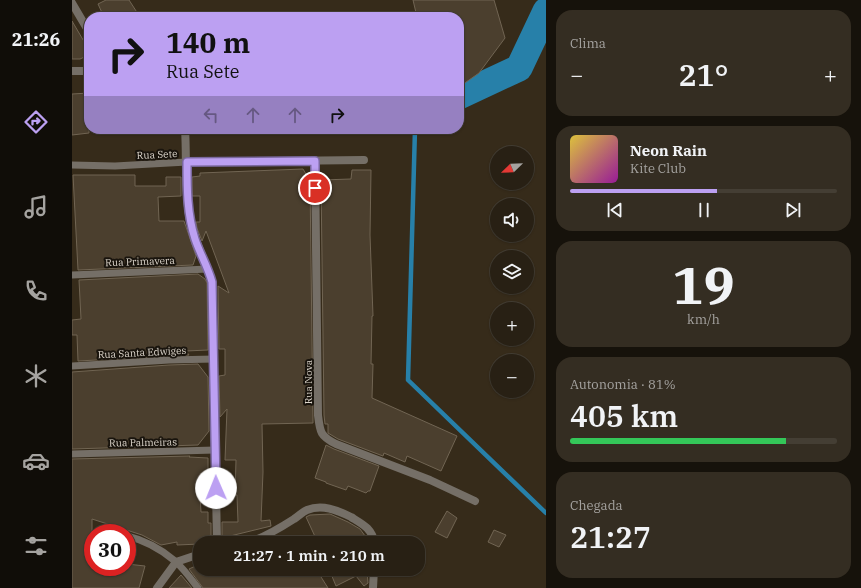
<!DOCTYPE html>
<html lang="pt">
<head>
<meta charset="utf-8">
<style>
	body { margin:0; font-family:"IBM Plex Serif",serif; background:#342d22; color:#f1f3f6; height:100vh; display:flex; flex-direction:column; font-size:15px; white-space:nowrap }
	* { box-sizing:border-box; margin:0 }
	p { font-size:13px; color:#a5a3a0 }
	.icon { flex:none; width:22px; height:22px; fill:none; stroke:currentColor; stroke-width:2; stroke-linecap:round; stroke-linejoin:round }
	.map { position:relative; flex:1; overflow:hidden }
	.panel { display:flex; flex-direction:column; gap:10px; padding:10px; background:#16120b; width:315px }
	.panel>* { flex:none }
	.top-card { position:absolute; left:12px; top:12px; width:380px; height:122px; border-radius:16px; box-shadow:0 1px 3px #0004,0 0 0 1px #443e34; background:#bca0f2; color:#111; overflow:hidden }
	.needle { width:26px; rotate:247deg }
	.fabs { position:absolute; left:418px; top:146px; display:grid; gap:8px }
	.fabs a { display:grid; place-items:center; width:44px; height:44px; border-radius:50%; background:#282014; box-shadow:0 1px 3px #0004,0 0 0 1px #443e34; font-size:20px }
	.speed { position:absolute; left:12px; top:524px; display:flex; gap:8px; font-size:20px; font-weight:700; text-align:center }
	.speed>* { display:grid; place-content:center; width:52px; height:52px; border-radius:50%; background:#282014; box-shadow:0 1px 3px #0004,0 0 0 1px #443e34; line-height:1 }
	.speed .limit { border:6px solid #d22; background:#fff; color:#111 }
	.pin { position:absolute; display:grid; place-items:center; width:34px; height:34px; color:#fff; margin:-17px; border:2px solid #fff; border-radius:50%; box-shadow:0 1px 4px #0007 }
	.me { position:absolute; width:44px; margin:-22px; rotate:359deg; stroke-linejoin:round; filter:drop-shadow(0 0 3px #0008) }
	.turn { display:flex; align-items:center; gap:14px; height:84px; padding:0 16px; font-size:18px }
	.turn .icon { width:52px; height:52px; stroke-width:2.5 }
	.turn b { display:block; font-size:28px; line-height:34px }
	.lanes { display:flex; align-items:center; height:38px; padding:0 16px; background:#0003; justify-content:center; gap:20px; direction:ltr }
	.lanes .off { opacity:.35 }
	.big { font-size:30px; font-weight:600; line-height:1.1 }
	.panel .card { flex:1; display:flex; flex-direction:column; justify-content:center; gap:6px; min-width:0; padding:0 14px; border-radius:16px; background:#342d22 }
	.panel .dial { align-items:center; gap:0 }
	.dial b { font-size:52px; line-height:1 }
	.song { display:flex; align-items:center; gap:12px }
	.cover { width:48px; height:48px; border-radius:6px; background:linear-gradient(135deg,hsl(50 70% 55%),hsl(300 70% 35%)) }
	.played { height:4px; border-radius:2px; background:linear-gradient(90deg,#bca0f2 55%,#443e34 55%) }
	.keys { display:flex; justify-content:space-around; direction:ltr }
	.heat { display:flex; justify-content:space-between; align-items:center; font-size:22px; direction:ltr }
	.charge { height:6px; border-radius:3px; background:linear-gradient(90deg,#34c759 81%,#443e34 0) }
	.trip { position:absolute; left:121px; top:536px; width:232px; height:40px; border-radius:16px; background:#282014; box-shadow:0 1px 3px #0004,0 0 0 1px #443e34; font-weight:600; line-height:40px; text-align:center }
	main { display:flex; flex:1; min-height:0 }
	.tabs { display:flex; flex-direction:column; width:72px; justify-content:space-around; align-items:center; background:#100d08; color:#a5a3a0 }
	.tabs .icon { width:28px; height:28px }
	.tabs .current { color:#bca0f2 }
	.tabs b { font-size:18px; color:#f1f3f6 }
	.map>svg:first-child { display:block }
	.lines { fill:none; stroke-linecap:round; stroke-linejoin:round }
	.stream { stroke:#2780a9; stroke-width:4.5 }
	.river { stroke:#2780a9; stroke-width:27 }
	.building { fill:#4b3f2e; stroke:#716553 }
	.lane { stroke:#756f67; stroke-width:7 }
	.street { stroke:#756f67; stroke-width:8 }
	.route-casing { stroke:#7a689d; stroke-width:10 }
	.route { stroke:#bca0f2; stroke-width:7 }
	.labels { text-anchor:middle; stroke-width:4; stroke-linejoin:round; paint-order:stroke }
	.street-label { font-size:10px; fill:#ddd6cc; stroke:#19140d }
</style>
</head>
<body>
<main>
<nav class="tabs">
<b>21:26</b>
<svg class="icon current" aria-label="directions" viewBox="0 0 24 24"><path d="M12 3l9 9-9 9-9-9zM9 14v-3h6M13 9l2 2-2 2"/></svg>
<svg class="icon" aria-label="music" viewBox="0 0 24 24"><path d="M9 18V5l10-2v13"/><circle cx="6" cy="18" r="3"/><circle cx="16" cy="16" r="3"/></svg>
<svg class="icon" aria-label="phone" viewBox="0 0 24 24"><path d="M5 4h4l2 5-3 2q2 4 5 5l2-3 5 2v4C11 20 4 13 5 4z"/></svg>
<svg class="icon" aria-label="climate" viewBox="0 0 24 24"><path d="M12 3v18M4 7l16 10M4 17L20 7"/></svg>
<svg class="icon" aria-label="car" viewBox="0 0 24 24"><path d="M5 17H2v-5l4-1 3-4h7l3 4 3 1v5h-3M9 17h6M6 11h13"/><circle cx="7" cy="17" r="2"/><circle cx="17" cy="17" r="2"/></svg>
<svg class="icon" aria-label="filters" viewBox="0 0 24 24"><path d="M4 7h16M4 17h16"/><circle cx="9" cy="7" r="2"/><circle cx="15" cy="17" r="2"/></svg>
</nav>
<div class="map">
<svg width="474" height="588" viewBox="0 0 474 588">
	<rect width="100%" height="100%" fill="#362b1a"/>
	<g class="lines">
		<path class="stream" d="M343,129L336,380L474,513"/>
		<path class="river" d="M387,96L447,68L474,11"/>
	</g>
	<path class="building" d="M34,0H57L68,17H32L26,4Z
		M341,0H422L433,38L407,73L387,87V17H345Z
		M0,21L17,50V55L8,59H0Z
		M17,93V133L0,135V94Z
		M231,169L238,181L241,423L190,424L191,472L189,521L198,520L199,526L150,538V522H166L165,495H163L164,460H153L155,409L148,417L147,376L153,375V349H147L146,286L157,293L134,231L130,241L125,228L124,222H128V196H120V177L128,176V173Z
		M280,170H299L298,235L301,316H300L299,364H301L300,398L385,436L369,471L335,456L333,462L312,453L311,456L266,439L256,433V424H253L252,415L249,180L279,179Z
		M1,175H63V186H94V177H109V196L86,197L87,221H112L124,256L121,265L6,270Z
		M126,274L133,279L135,283L136,350L114,351L117,355L6,361L5,335H0V320L9,319L7,280Z
		M126,364L136,377L137,431L126,445L0,449V372L97,365Z
		M254,445L262,449L307,466L298,491H296L294,493L276,486L274,490L254,483V482L243,478Z
		M118,456L117,457L136,458V479H127L129,512H136V523H139V541L128,542V544L105,545V542L89,545L70,535L20,519V546H16V561H21V567H55V564L73,566L67,588H0V459Z
		M375,511L385,518L375,538L363,532Z
		M258,514L276,522L288,529L296,540L294,543H246L234,517L238,515Z
		M422,530L434,535L427,547L416,542Z
		M128,564V569H244L256,588H131L117,569Z
		M257,569H296L295,571L296,583L292,586L284,576L264,586Z
		M109,575L120,588H97Z"/>
	<g class="lines">
		<path class="lane" d="M0,165L43,166L115,162
			M0,275L136,269
			M0,366L97,360L142,359
			M0,454L143,450
			M27,532L33,533
			M55,536C72,540 90,550 103,561C112,569 119,579 126,588"/>
		<path class="street" d="M0,3L17,32
			M0,71H17
			M113,129C115,158 112,193 118,221C123,243 134,261 140,282L145,543
			M243,161L246,415C248,432 248,436 264,444L358,480L403,501
			M115,162L292,160
			M175,543C191,538 208,528 222,519C227,516 230,512 235,510C250,504 265,510 279,517C292,525 299,528 303,543
			M85,588L104,562L128,554
			M301,588L302,569"/>
	</g>
	<g class="lines">
		<defs>
			<path id="route" d="M144,488L140,282C136,267 128,254 123,239C115,214 115,188 115,162L243,161V188"/>
		</defs>
		<use href="#route" class="route-casing"/>
		<use href="#route" class="route"/>
	</g>
	<g class="labels">
		<g class="street-label">
			<text transform="translate(85 154) rotate(-3)" y="4">Rua Sete</text>
			<text transform="translate(68 261) rotate(-2)" y="4">Rua Primavera</text>
			<text transform="translate(70 352) rotate(-3)" y="4">Rua Santa Edwiges</text>
			<text transform="translate(236 382) rotate(-90)" y="4">Rua Nova</text>
			<text transform="translate(71 442) rotate(-1)" y="4">Rua Palmeiras</text>
		</g>
	</g>
</svg>
<div class="fabs">
<a><svg class="needle" viewBox="-14 -14 28 28"><path d="M0-13l5 13h-10z" fill="#e53935"/><path d="M0 13l5-13h-10z" fill="#a5a3a0"/></svg></a>
<a><svg class="icon" aria-label="sound" viewBox="0 0 24 24"><path d="M4 9h4l5-4v14l-5-4H4zM17 9q2 3 0 6"/></svg></a>
<a><svg class="icon" aria-label="layers" viewBox="0 0 24 24"><path d="M12 4l9 5-9 5-9-5zM3 14l9 5 9-5"/></svg></a>
<a>+</a>
<a>−</a>
</div>
<div class="speed"><div class="limit">30</div></div>
<div class="pin" style="left:243px;top:188px;background:#d93025"><svg class="icon" aria-label="arrive" viewBox="0 0 24 24"><path d="M6 21V4h12l-3 4 3 4H6"/></svg></div>
<svg class="me" style="left:144px;top:488px" viewBox="-20 -20 40 40"><circle r="19" fill="#fff"/><path d="M0-13L10 11 0 6-10 11z" fill="#bca0f2"/></svg>
<div class="trip">21:27 · 1 min · 210 m</div>
<div class="top-card">
<div class="turn"><svg class="icon" aria-label="right" viewBox="0 0 24 24"><path d="M7 20v-9h11M14 6l5 5-5 5"/></svg><div><b>140 m</b>Rua Sete</div></div>
<div class="lanes"><svg class="icon off" aria-label="left" viewBox="0 0 24 24"><path d="M17 20v-9H6M10 6l-5 5 5 5"/></svg><svg class="icon off" aria-label="ahead" viewBox="0 0 24 24"><path d="M12 20V5M6 11l6-6 6 6"/></svg><svg class="icon off" aria-label="ahead" viewBox="0 0 24 24"><path d="M12 20V5M6 11l6-6 6 6"/></svg><svg class="icon" aria-label="right" viewBox="0 0 24 24"><path d="M7 20v-9h11M14 6l5 5-5 5"/></svg></div>
</div>
</div>
<section class="panel">
<div class="card"><p>Clima</p>
<div class="heat"><a>−</a><b class="big">21°</b><a>+</a></div>
</div>
<div class="card">
<div class="song"><i class="cover"></i><div><b>Neon Rain</b><p>Kite Club</p></div></div>
<div class="played"></div>
<div class="keys"><svg class="icon" aria-label="previous" viewBox="0 0 24 24"><path d="M18 5L8 12l10 7zM5 5v14"/></svg><svg class="icon" aria-label="pause" viewBox="0 0 24 24"><path d="M8 5v14M16 5v14"/></svg><svg class="icon" aria-label="next" viewBox="0 0 24 24"><path d="M6 5l10 7-10 7zM19 5v14"/></svg></div>
</div>
<div class="card dial"><b>19</b><p>km/h</p></div>
<div class="card"><p>Autonomia · 81%</p><b class="big">405 km</b><div class="charge"></div></div>
<div class="card"><p>Chegada</p><b class="big">21:27</b></div>
</section>
</main>
</body>
</html>
